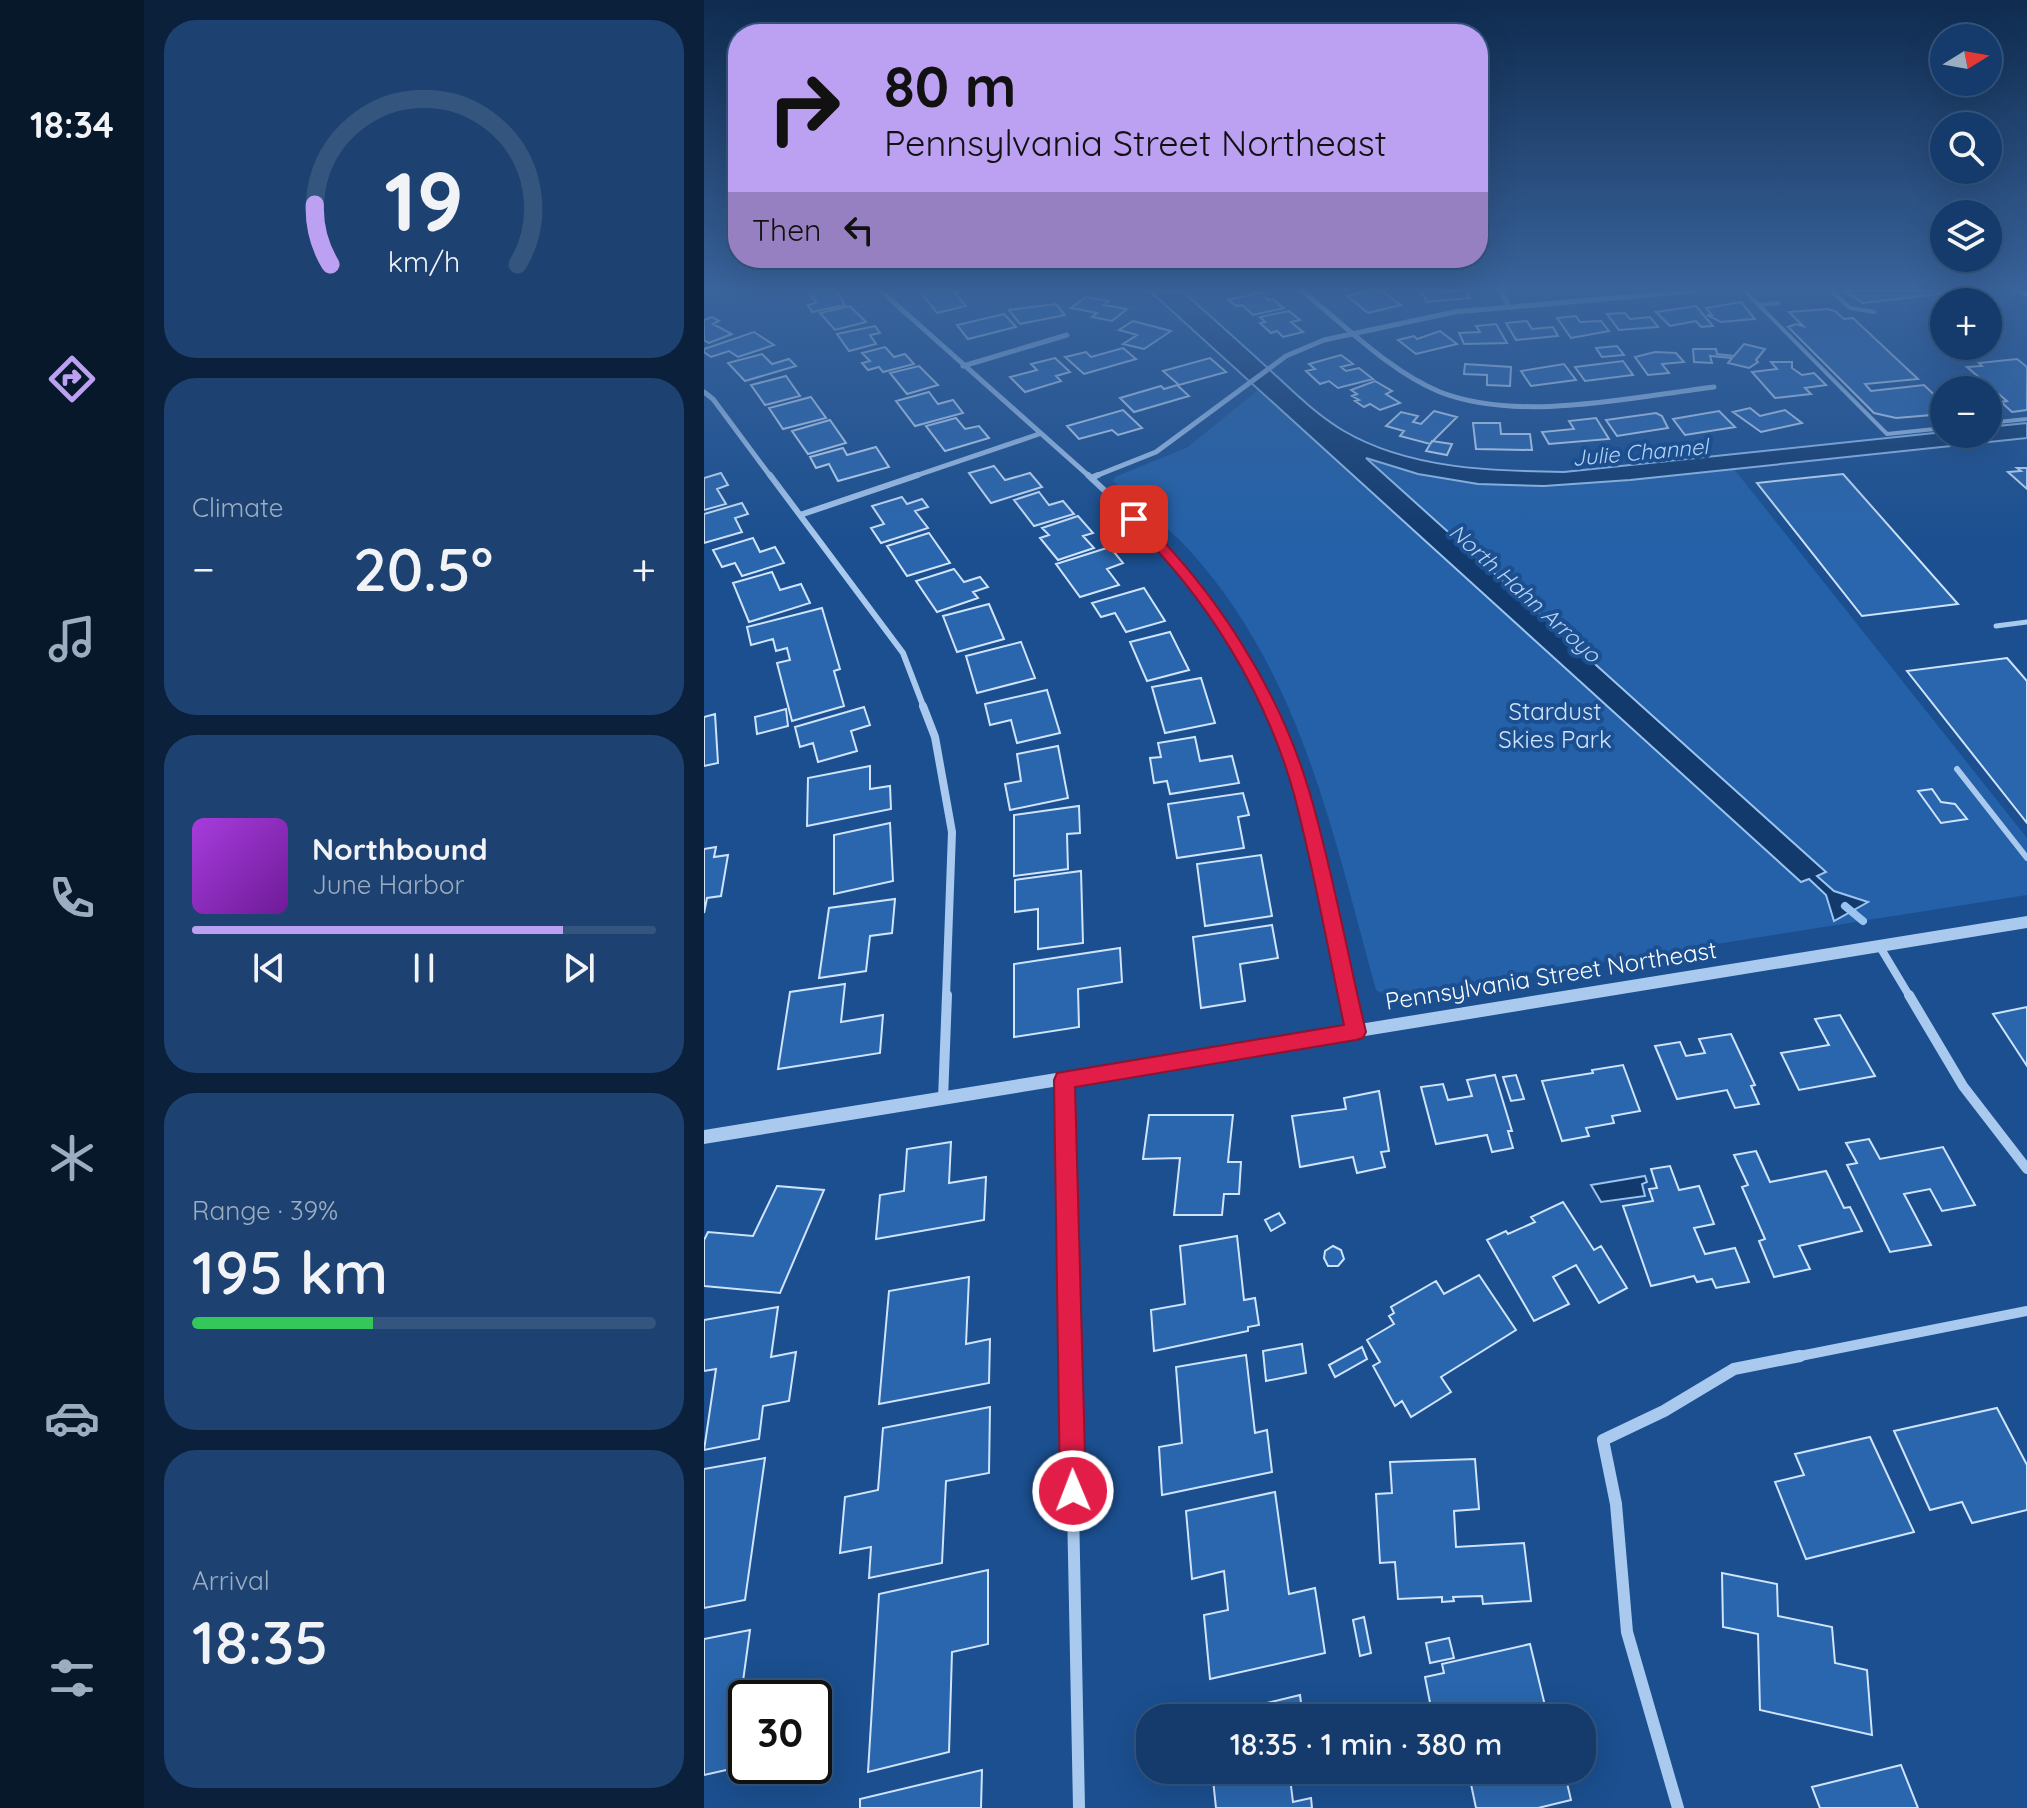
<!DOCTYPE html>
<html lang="en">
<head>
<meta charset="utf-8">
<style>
	body { margin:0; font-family:Quicksand,sans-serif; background:#1d4271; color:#f1f3f6; height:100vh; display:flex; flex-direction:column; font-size:30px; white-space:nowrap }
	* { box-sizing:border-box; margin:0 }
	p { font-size:26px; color:#9dadc1 }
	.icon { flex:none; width:44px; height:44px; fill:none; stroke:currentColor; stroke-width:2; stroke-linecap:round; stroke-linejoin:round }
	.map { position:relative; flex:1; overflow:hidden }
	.side { display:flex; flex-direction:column; gap:20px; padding:20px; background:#0b203b; width:560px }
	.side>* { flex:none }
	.guide { position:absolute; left:24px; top:24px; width:760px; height:244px; border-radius:32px; box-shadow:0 8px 32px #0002,0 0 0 2px #33557e; background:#bca0f2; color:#111; overflow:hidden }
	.needle { width:52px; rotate:79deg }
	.controls { position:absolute; left:1226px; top:24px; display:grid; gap:16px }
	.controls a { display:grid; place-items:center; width:72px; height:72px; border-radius:50%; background:#143b6b; box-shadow:0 8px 32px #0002,0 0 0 2px #33557e; font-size:40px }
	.speed { position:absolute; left:24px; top:1680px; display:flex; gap:16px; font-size:40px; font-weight:700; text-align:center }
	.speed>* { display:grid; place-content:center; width:104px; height:104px; border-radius:50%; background:#143b6b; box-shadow:0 8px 32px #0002,0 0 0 2px #33557e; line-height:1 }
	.speed .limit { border:4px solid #111; border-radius:12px; background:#fff; color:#111 }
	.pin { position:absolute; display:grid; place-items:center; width:68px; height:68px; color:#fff; margin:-34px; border-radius:16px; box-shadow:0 4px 12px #0006 }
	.me { position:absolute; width:88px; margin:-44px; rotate:359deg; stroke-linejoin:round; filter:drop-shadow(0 0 6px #0008) }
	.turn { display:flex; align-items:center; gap:28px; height:168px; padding:0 24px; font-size:36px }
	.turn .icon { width:104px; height:104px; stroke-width:2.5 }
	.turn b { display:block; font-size:56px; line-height:68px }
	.then { display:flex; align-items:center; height:76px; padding:0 24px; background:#0003; gap:16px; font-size:30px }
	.big { font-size:60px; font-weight:600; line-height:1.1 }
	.side .card { flex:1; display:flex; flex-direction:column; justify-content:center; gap:12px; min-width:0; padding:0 28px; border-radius:32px; background:#1d4271 }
	.side .dial { align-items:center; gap:0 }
	.dial svg { height:208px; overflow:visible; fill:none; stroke:#33557e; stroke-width:7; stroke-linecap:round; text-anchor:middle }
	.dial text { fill:#f1f3f6; stroke:none }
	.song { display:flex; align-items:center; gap:24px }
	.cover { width:96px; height:96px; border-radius:12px; background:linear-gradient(135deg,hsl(280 70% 55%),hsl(280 70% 35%)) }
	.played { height:8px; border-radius:4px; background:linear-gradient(90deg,#bca0f2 80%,#33557e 80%) }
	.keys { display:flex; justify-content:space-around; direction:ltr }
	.heat { display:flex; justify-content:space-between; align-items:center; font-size:44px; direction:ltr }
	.charge { height:12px; border-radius:6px; background:linear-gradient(90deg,#34c759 39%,#33557e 0) }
	.trip { position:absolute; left:432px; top:1704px; width:460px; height:80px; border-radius:32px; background:#143b6b; box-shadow:0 8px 32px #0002,0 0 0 2px #33557e; font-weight:600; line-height:80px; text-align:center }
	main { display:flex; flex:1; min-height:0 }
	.tabs { display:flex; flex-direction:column; width:144px; justify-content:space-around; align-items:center; background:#08182b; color:#9dadc1 }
	.tabs .icon { width:56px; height:56px }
	.tabs .current { color:#bca0f2 }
	.tabs b { font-size:36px; color:#f1f3f6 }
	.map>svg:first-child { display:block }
	.green { fill:#2461a8 }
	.water { fill:#123a6d; stroke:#9cc4f0; stroke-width:2 }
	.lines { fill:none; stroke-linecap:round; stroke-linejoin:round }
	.stream { stroke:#9cc4f0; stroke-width:8 }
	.building { fill:#2a66ad; stroke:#cfe3fa; stroke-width:2 }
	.service-far2 { stroke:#a9c9ee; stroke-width:4 }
	.service-far1 { stroke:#a9c9ee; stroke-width:5 }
	.service { stroke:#a9c9ee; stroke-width:6 }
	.minor-far4 { stroke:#a9c9ee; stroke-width:5 }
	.minor-far3 { stroke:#a9c9ee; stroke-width:6 }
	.minor-far2 { stroke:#a9c9ee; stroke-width:8 }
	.minor-far1 { stroke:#a9c9ee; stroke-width:10 }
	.minor { stroke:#a9c9ee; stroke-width:12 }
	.tertiary { fill:#a9c9ee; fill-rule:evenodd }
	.primary { fill:#f0f6ff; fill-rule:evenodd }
	.route { fill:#e11d48; stroke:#92132f; stroke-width:2 }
	.labels { text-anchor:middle; stroke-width:8; stroke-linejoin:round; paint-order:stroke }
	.far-water-label { font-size:22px; font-style:italic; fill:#b5d3f5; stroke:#1b4f8f }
	.park-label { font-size:24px; fill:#cfe3fa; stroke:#1b4f8f }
	.street-label { font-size:24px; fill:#fff; stroke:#1b4f8f }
</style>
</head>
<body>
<main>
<nav class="tabs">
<b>18:34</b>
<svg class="icon current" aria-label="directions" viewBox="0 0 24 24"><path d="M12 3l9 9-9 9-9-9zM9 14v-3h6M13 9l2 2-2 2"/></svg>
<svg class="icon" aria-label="music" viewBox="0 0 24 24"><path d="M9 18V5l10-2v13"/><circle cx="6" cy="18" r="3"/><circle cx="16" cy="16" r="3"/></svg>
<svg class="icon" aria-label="phone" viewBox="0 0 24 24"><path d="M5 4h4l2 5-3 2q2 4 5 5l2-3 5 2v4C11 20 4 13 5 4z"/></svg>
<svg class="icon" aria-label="climate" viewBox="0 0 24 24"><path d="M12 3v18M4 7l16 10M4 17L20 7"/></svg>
<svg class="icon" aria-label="car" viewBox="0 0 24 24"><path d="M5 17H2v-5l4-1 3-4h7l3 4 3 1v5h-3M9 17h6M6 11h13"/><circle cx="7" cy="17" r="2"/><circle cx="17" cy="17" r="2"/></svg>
<svg class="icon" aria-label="filters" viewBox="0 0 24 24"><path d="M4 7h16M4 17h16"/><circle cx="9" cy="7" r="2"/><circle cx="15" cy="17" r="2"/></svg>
</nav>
<section class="side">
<div class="card dial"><svg viewBox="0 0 100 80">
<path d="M14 69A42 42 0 1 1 86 69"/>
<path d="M14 69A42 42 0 0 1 8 46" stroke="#bca0f2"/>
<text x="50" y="56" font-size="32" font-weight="700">19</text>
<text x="50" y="72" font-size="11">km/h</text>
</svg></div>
<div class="card"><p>Climate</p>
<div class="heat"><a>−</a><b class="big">20.5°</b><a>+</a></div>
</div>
<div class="card">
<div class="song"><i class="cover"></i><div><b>Northbound</b><p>June Harbor</p></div></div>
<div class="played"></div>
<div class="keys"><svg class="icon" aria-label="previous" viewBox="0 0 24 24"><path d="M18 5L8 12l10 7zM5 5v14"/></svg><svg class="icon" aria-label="pause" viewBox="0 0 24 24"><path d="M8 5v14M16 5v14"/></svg><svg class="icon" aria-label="next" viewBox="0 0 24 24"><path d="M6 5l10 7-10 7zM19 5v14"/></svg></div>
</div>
<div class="card"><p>Range · 39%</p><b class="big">195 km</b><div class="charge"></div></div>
<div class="card"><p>Arrival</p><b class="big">18:35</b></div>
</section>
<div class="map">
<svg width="1323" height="1808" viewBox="0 0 1323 1808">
	<rect width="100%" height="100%" fill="#1b4f8f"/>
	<path class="green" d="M554,390C694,514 860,487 1030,469L1323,838V895L684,996L672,990C629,835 598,675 486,551C463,526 434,504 409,481L411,477L484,447Z"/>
	<path class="water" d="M446,291H478C504,314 530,337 555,360C583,385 608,412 640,431C705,469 787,471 860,472L1240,432L1284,434V427L1323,423V438L926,480L840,486L774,484L714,474L662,458L1122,872L1113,876L1130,891L1164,902L1130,921L1122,895L1105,879L1097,882Z
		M941,1176L943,1182L938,1184L941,1196L897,1202L887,1185Z"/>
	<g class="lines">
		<path class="stream" d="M1141,906L1159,921"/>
	</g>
	<path class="building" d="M104,291H133L141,305L108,312L104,305L112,303Z
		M216,291H258L251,293L262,306L233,313Z
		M665,291H678L697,305L664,313L643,296Z
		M717,291H761L766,298L723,302Z
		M1141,291H1260L1159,303Z
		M558,292L564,300L568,299L580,308L549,315L538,305L532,306L524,300Z
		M382,297L405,301L400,305L423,309L408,321L388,317L393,313L367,308Z
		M1037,302L1051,319L1017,322L1003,315H1008L1002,308Z
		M352,304L361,315L316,324L305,310Z
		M146,306L162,322L131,330L116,313Z
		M992,306L1009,326L997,327L992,321L966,326L952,312Z
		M1123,309L1131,311L1140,319L1149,318L1214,379L1161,384L1167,391L1220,385L1240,404V414L1192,418L1170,413L1084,327L1092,324L1099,326L1085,312Z
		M585,311L596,320L587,322L599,332L579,337L573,331L567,333L556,323L561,322L556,317Z
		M921,313L926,319L946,317L954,327L915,330L903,314Z
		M300,314L312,327L264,339L253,325Z
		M872,316L876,322L897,321L905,331L867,338L853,318Z
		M8,317L15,321L9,324L28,334L5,343L0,340V320Z
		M429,321L467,331L440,349L419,344L433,335L415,330Z
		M823,321L828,329L849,327L854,336L812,340L802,323Z
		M792,324L803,343L760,344L755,333L776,332L772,326Z
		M171,326L176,333L166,335L172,344L145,351L133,334Z
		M736,331L753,344L712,354L694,340L710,336L713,339Z
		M50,332L70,345L34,357L25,351L7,357L0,352V349Z
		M1040,344L1061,349L1052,360L1054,362L1045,368L1024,363L1028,358L1006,356L1008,363L990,362L989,349H1012L1013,354L1030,356Z
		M913,346L920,355L898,357L892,348Z
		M181,347L190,357L201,354L210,364L179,372L175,367L164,370L158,363L166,361L158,353Z
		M419,348L432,359L380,374L361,357L382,352L387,357Z
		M951,352L972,353L980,362L958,364L965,373L944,375L931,357Z
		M58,354L68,364L85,359L92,366L41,381L24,363Z
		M637,355L649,364L637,367L642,371L655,368L669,379L634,388L625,381L616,384L602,371L611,369L605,364Z
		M351,358L366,372L352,376L357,381L321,392L306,377L333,370L327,364Z
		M506,358L522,372L475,385L459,371Z
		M1313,359L1323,367V410L1308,412L1297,402L1303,401L1263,367L1278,366L1275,363Z
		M919,361L929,375L881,381L871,367Z
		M1067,362H1088V368L1098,375L1110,373L1122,385L1101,388L1107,394L1071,398L1048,372L1073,369Z
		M761,364L807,367L806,386L783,385V375L760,374Z
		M860,364L872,380L827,386L817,371Z
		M215,366L234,385L203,394L186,373Z
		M82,376L96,396L61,405L47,385Z
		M671,381L688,391L682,394L696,403L676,410L666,404L660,407L651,401L655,400L648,396L653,394L647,390Z
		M473,385L485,396L430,412L416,398L457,386L460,389Z
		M225,392L234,404L249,400L259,413L211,426L192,401Z
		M107,397L122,418L79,429L65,408Z
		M1046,408L1056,416L1081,410L1098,423L1057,432L1029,412Z
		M419,410L438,428L414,435L408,430L375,439L363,426Z
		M730,411L753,417L726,444L696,436L700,431L682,426L697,412L714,416L709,422L717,424Z
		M1015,411L1031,427L981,435L969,419Z
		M952,413L958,416L964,428L913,436L902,420Z
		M252,418L261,429L275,426L285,438L241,451L222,426Z
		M892,418L905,439L845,444L838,432L870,429L865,421Z
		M126,420L142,443L104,454L88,431Z
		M769,423H796L797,434H826L828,450L772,449Z
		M728,441L748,444L743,455L722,451Z
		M172,447L185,467L134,481L125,464L112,468L106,457L139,448L143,455Z
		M290,466L301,480L326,473L338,487L287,503L265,473Z
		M1313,468H1323V489L1304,472L1317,471Z
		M17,473L24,485L13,489L22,504L0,510V478Z
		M1139,474L1254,604L1158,616L1053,483Z
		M335,492L345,505L359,501L370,514L330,526L310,500Z
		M198,497L203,504L218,499L224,507L211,511L224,528L177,543L167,528L180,524L168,506Z
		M38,503L44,514L31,518L38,532L0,543V514Z
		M374,516L389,533L379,536L390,548L354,560L336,538L345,535L338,528Z
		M225,533L246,563L203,576L183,546Z
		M49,538L56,552L71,547L80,563L38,576L31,563L18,567L9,550Z
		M406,547L419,563L403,569L415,585L376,597L352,564Z
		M250,569L260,582L276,577L284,587L269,592L274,598L233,612L212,581Z
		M68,572L76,590L97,584L106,603L45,622L29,583Z
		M440,588L461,621L422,632L411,613L397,617L388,603Z
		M285,604L300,639L253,652L239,616Z
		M118,608L136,669L130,671L140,706L88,721L73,663L86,660L83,648L72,651L69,639L47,645L43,627Z
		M466,632L485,670L443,681L426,642Z
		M317,642L331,678L273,693L262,656Z
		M1303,658L1323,681V823L1203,671Z
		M497,678L511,723L461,733L448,687Z
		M343,690L356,733L313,743L307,720L286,725L281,704Z
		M160,707L166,725L147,731L153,751L114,762L109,743L96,747L91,727Z
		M82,709L84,726L53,734L51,717Z
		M11,714L14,763L0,766V717Z
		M491,737L496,761L528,756L535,783L466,794L463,781L450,783L446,758L457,757L454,743Z
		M354,746L364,798L306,810L301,784L317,781L313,754Z
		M166,766V789L186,786L187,809L103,826L104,778Z
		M1228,789L1237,802L1251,804L1263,819L1237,823L1214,791Z
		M539,793L545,815L534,817L540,848L473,858L464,804Z
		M375,806L376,833L363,834L364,869L310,876V815Z
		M186,823L189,881L130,894V835Z
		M12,847L10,857L24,855L17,896L3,898L0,913V849Z
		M557,855L568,916L501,926L493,864Z
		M377,871L379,943L334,949V909L311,912V880Z
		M191,899L188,933L166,936L162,971L115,978L125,908Z
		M568,925L574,958L536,964L541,1001L497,1008L489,937Z
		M416,948L418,982L374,989L375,1027L310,1037V964Z
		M141,984L137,1022L179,1015L176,1053L74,1069L86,992Z
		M1323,1007V1066L1289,1014Z
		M1136,1015L1171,1076L1095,1090L1077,1053L1125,1045L1111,1019Z
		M1027,1034L1051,1085L1047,1086L1055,1104L1031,1108L1023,1090L973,1099L951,1046L976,1042L982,1056L1001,1053L995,1039Z
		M919,1065L936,1111L908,1116L910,1123L882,1128L885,1136L858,1141L838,1081L889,1073L888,1070Z
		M791,1075L808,1131H804L809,1148L788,1152L783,1135L732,1144L717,1087L739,1084L744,1100L768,1096L763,1080Z
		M812,1075L820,1099L807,1101L799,1077Z
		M675,1091L685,1151L677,1152L681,1167L653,1173L649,1157L596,1167L588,1116L642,1109L640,1098Z
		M445,1115H529L524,1162H537L535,1194H520L518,1215H470L476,1158L439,1159Z
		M1165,1139L1176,1159L1239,1147L1271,1205L1238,1211L1226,1189L1200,1194L1227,1245L1186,1252L1143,1165L1153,1163L1142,1143Z
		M247,1142L245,1183L282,1177L280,1220L172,1239L176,1195L200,1191L203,1149Z
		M1052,1151L1066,1182L1122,1171L1140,1208L1146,1207L1158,1231L1095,1246L1106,1269L1070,1277L1055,1241L1061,1239L1038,1187L1044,1185L1030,1155Z
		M966,1166L975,1190L995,1186L1010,1224L990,1228L1001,1254L1031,1248L1045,1282L1012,1288L1008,1279L993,1282L990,1276L947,1286L919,1206L949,1201L945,1189L953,1188L947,1169Z
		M73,1186L120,1190L76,1293L0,1286V1240L4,1232L49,1236Z
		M859,1202L890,1250L897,1246L923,1288L895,1303L872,1265L849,1277L865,1304L830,1321L783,1240L802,1231L804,1234L831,1222L827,1217Z
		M575,1213L581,1223L567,1231L561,1220Z
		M533,1236L540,1300L551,1298L555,1325L544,1327V1331L450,1351L447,1310L481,1304L476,1246Z
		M629,1246L637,1250L640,1259L634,1266H624L620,1258L621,1251Z
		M775,1275L812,1330L737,1377L747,1392L707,1417L698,1401L691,1406L669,1366L676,1362L663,1340L690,1324L685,1316L690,1313L687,1307L732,1281L740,1294Z
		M265,1277L262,1344L286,1339L285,1383L175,1404L185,1291Z
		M74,1307L67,1357L92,1352L85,1401L59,1406L55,1439L0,1450L12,1369L0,1371V1320Z
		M598,1344L602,1373L562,1381L559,1351Z
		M658,1347L663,1359L631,1377L625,1365Z
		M542,1355L551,1433L563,1430L568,1472L458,1495L455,1447L478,1443L472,1367Z
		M286,1407L285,1473L242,1481L238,1563L165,1578L167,1547L136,1553L141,1497L174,1490L179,1428Z
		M1293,1408L1323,1465V1510L1268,1523L1258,1502L1226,1510L1190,1431Z
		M1166,1437L1210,1532L1102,1559L1071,1482L1100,1475L1091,1454Z
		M61,1458L41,1600L0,1608V1469Z
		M771,1459L775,1509L750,1511L752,1547L820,1543L827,1601L779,1604L778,1596L749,1597L750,1601L738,1602V1597L694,1599L691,1562L676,1563L672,1494L688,1493L686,1462Z
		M571,1492L585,1594L611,1588L621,1653L506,1679L500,1615L524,1610L520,1571L488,1579L482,1511Z
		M284,1570V1644L248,1652L245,1752L164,1772L175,1594Z
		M1018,1573L1073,1584L1074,1616L1128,1627L1131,1663L1163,1670L1168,1735L1056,1710L1054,1634L1019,1627Z
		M660,1617L667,1653L656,1656L649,1620Z
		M46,1630L27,1769L0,1775V1639Z
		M745,1638L750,1658L726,1663L722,1643Z
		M826,1644L844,1718H729L721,1677L740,1673L738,1664Z
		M596,1695L599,1718H504V1717Z
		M1197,1765L1214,1808H1116L1108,1787Z
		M278,1770L277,1808H156V1799Z
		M508,1770H585L589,1802L607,1798L608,1808H512Z
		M764,1770H860L867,1800L834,1808H772Z"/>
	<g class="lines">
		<path class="service-far2" d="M1041,291L1183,434L1240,428
			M1127,291L1146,308L1170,312
			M1055,305L1074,303
			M1284,423L1323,419"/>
		<path class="service-far1" d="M1292,626L1323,622"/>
		<path class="service" d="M1253,769L1323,858"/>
		<path class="minor-far4" d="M177,291L386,477
			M598,291C641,325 685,371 736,392C816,423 928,397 1010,387
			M797,291L805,307
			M259,366L363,335
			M0,392L9,399L67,477
			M208,477L335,434
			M389,477L452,452L582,356L620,340L750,312L990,291"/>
		<path class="minor-far3" d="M66,475L199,653L220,708
			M384,475C460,545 518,615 564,708
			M387,478L394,475
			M96,515L214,475"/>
		<path class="minor-far2" d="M219,706L231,737L248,832L242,997
			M563,706L598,793L644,997
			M1176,947L1206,997"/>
		<path class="minor-far1" d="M644,995L652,1032
			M1205,995L1259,1086L1323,1169
			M360,1080L366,1358
			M239,1099L243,995
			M1086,1358L1323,1311"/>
		<path class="minor" d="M366,1356L375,1808
			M974,1808L923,1632L912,1504L899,1440L960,1411L1030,1369L1096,1356"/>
		<path class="tertiary" d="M1323,916V928L0,1144V1130Z"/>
		<path class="primary" d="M1313,291H1323V298Z"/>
	</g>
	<linearGradient id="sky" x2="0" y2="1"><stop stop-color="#0f2b4f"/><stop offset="0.53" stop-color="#39639b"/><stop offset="1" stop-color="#39639b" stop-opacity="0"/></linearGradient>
	<rect width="1323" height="544" fill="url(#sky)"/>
	<path class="route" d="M425,516H434C512,590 576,691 606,794C629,872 643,953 662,1032L659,1038L652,1040L371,1087L382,1491L378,1500L369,1504L359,1500L356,1491L350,1080L353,1073L640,1025C624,949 610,870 590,794C562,693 501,594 425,522Z"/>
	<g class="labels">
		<g class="far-water-label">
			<text transform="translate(936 452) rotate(-5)" y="8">Julie Channel</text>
			<text transform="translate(821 593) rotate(42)" y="8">North Hahn Arroyo</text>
		</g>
		<g class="park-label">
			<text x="851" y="720">Stardust<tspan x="851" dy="28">Skies Park</tspan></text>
		</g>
		<g class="street-label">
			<text transform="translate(847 976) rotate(-9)" y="8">Pennsylvania Street Northeast</text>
		</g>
	</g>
</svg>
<div class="controls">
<a><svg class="needle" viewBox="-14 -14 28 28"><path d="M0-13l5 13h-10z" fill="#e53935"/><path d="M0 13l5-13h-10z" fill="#9dadc1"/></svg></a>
<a><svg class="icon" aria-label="search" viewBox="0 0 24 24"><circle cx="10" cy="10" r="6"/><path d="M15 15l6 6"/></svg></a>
<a><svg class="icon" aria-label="layers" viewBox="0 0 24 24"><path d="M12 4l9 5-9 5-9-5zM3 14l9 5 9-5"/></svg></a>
<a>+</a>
<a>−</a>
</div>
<div class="speed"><div class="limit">30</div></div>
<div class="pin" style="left:430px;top:519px;background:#d93025"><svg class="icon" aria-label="arrive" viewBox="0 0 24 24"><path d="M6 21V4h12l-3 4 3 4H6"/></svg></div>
<svg class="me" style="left:369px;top:1491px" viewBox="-20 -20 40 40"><circle r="17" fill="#e11d48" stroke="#fff" stroke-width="3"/><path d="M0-11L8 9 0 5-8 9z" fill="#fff"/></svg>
<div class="trip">18:35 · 1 min · 380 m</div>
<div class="guide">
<div class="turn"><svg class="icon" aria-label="right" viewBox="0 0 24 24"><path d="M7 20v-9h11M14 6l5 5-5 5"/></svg><div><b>80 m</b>Pennsylvania Street Northeast</div></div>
<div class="then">Then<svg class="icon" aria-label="left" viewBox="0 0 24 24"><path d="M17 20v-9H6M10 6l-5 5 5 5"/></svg></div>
</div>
</div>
</main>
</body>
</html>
